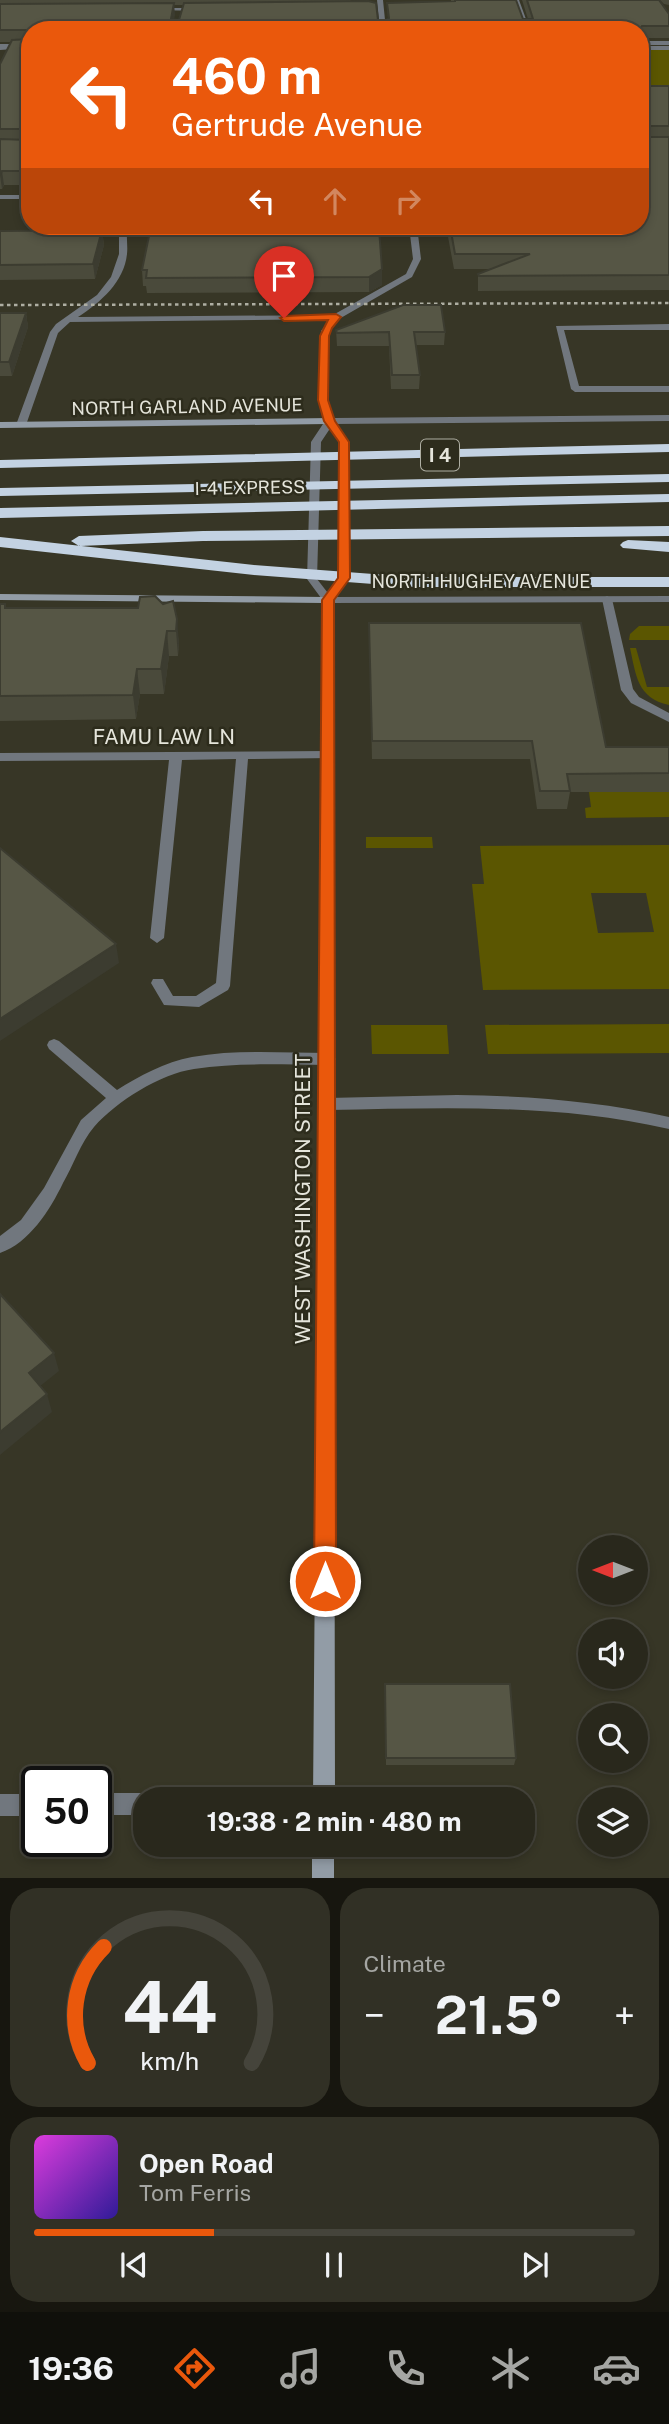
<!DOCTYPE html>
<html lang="en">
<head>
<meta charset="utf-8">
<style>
	body { margin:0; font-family:"Public Sans",sans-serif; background:#313025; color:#f1f3f6; height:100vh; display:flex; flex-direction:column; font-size:26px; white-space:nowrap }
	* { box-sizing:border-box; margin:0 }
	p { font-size:23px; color:#a5a6a3 }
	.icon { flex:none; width:38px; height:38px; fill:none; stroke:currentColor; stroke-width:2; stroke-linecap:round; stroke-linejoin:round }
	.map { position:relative; height:1878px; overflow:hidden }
	.sheet { display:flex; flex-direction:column; gap:10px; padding:10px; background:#17160f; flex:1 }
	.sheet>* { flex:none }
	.banner { position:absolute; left:21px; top:21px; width:628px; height:214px; border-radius:28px; box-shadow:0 4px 10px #0003,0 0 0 2px #45443b; background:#ea580c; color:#fff; overflow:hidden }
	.needle { width:46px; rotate:270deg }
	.tools { position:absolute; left:578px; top:1535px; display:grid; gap:14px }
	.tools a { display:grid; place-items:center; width:70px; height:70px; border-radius:50%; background:#29281c; box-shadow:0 4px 10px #0003,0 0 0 2px #45443b; font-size:35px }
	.speed { position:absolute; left:21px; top:1766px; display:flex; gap:14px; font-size:35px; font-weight:700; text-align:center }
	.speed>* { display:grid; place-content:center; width:91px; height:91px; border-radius:50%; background:#29281c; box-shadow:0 4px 10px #0003,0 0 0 2px #45443b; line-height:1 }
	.speed .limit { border:4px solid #111; border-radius:10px; background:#fff; color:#111 }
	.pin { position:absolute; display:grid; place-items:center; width:60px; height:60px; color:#fff; margin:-72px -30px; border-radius:50% 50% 50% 0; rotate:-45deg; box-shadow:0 0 7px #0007 }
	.pin .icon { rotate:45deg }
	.me { position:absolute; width:77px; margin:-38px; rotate:0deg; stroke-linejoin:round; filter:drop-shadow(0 0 5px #0008) }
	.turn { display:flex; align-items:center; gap:24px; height:147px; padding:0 35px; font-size:32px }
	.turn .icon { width:91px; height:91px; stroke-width:2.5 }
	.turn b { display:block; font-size:49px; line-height:60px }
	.lanes { display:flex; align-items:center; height:66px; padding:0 35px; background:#0003; justify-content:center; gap:35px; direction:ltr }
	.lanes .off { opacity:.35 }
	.big { font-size:52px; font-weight:700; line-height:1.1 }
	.sheet .widget { flex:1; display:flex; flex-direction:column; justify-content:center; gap:10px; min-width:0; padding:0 24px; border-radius:28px; background:#313025 }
	.sheet .dial { align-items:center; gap:0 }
	.dial svg { height:182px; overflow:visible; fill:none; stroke:#45443b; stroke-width:7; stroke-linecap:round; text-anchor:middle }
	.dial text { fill:#f1f3f6; stroke:none }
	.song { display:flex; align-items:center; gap:21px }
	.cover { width:84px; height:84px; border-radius:10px; background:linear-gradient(135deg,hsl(300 70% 55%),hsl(250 70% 35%)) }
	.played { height:7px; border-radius:4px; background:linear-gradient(90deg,#ea580c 30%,#45443b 30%) }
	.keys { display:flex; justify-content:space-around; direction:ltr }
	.heat { display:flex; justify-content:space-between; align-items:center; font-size:38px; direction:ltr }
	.sheet .tiles { flex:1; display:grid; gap:10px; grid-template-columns:1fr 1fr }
	.widget:last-child { grid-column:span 2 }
	.trip { position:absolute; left:133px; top:1787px; width:402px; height:70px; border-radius:28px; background:#29281c; box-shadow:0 4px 10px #0003,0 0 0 2px #45443b; font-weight:700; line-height:70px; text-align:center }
	.tabs { display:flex; height:112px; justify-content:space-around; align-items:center; background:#10100b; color:#a5a6a3 }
	.tabs .icon { width:49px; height:49px }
	.tabs .selected { color:#ea580c }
	.tabs b { font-size:32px; color:#f1f3f6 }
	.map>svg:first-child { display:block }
	.green { fill:#5b5601; fill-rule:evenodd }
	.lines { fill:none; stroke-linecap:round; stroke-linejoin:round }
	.service { fill:#71777e; fill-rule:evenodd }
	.minor { fill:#71777e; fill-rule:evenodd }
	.tertiary { fill:#71777e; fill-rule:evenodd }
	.secondary { fill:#929ca6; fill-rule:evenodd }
	.motorway { fill:#c3d2e2; fill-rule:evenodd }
	.rail { stroke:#aeaea2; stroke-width:2.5; stroke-dasharray:3.5 3.5; stroke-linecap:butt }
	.wall { fill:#4a4a3b; fill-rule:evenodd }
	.shaded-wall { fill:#3c3c30 }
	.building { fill:#565645; stroke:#3c3c30; stroke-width:2 }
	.route { fill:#ea580c; stroke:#983908; stroke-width:2 }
	.labels { text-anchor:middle; stroke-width:5; stroke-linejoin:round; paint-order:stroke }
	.far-street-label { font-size:18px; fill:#e5e5db; stroke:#2d2c1c }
	.shield { fill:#2d2c1c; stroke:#aeaea2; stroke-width:2 }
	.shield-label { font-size:19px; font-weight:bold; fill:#e5e5db }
	.street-label { font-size:21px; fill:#e5e5db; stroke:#2d2c1c }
</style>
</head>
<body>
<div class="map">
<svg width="669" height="1878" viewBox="0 0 669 1878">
	<rect width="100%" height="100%" fill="#373626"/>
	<path class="green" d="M640,50H669V92H641Z
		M639,626H669V640H629L630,634Z
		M630,648H636L647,687H669V705C637,698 636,675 630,648Z
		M589,792H669V817L586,818L585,808L591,807Z
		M366,837H432L433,848H366Z
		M669,845V989L483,990L472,884H484L480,846ZM591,893H646L654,932L598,933Z
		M669,1024V1053L488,1054L485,1025Z
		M371,1025H447L449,1054H372Z"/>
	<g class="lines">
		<path class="service" d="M0,46H25L28,48L0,50Z
			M640,46H669V50H640Z
			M0,195H30V199H0Z
			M669,324V330H564L579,386H669V392H575L571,389L556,326Z
			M607,596L612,599L633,689L639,697L669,713V722L631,703L621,690L602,599Z
			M328,751L332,752L334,755L332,758L248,759L230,986L228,990L199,1007L164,1005L151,983L153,979H163L173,996H196L216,983L236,759L182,760L164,938L157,943L150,938L169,760L0,761V753Z
			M54,1039L59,1041L117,1090C139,1076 165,1062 192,1057C236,1049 283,1053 328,1053L333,1055L336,1059L333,1063L328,1065C284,1065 238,1062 194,1069C160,1074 117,1101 94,1127C81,1142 73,1166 63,1183C50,1210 29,1243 0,1253V1236L21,1220L44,1188L81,1120L106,1098L49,1049L47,1045L49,1041Z"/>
		<path class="minor" d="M513,0H519L530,30H524Z
			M202,8L204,11L152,10L155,8Z
			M640,41H669V45H640Z
			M0,44H30V48H0Z
			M119,226H127C126,235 128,245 127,254C124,282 101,302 78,317L336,315L340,317L336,319L70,322L58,333L26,425L18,427L16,425L50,332L56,324L97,295L111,277L119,254Z
			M96,1793H145L154,1799H145V1815H96Z
			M0,1794H37V1816H0Z"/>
		<path class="tertiary" d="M377,0H383L386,30H380Z
			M409,226H417L421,259L412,277L339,319L329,331L328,400L334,418L669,415V421L333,424L321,442L317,579L331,597L669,596V602L328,603L324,602L307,579L311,442L325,421L318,400L321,331L333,315L406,274L413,259Z
			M457,1095C529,1096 598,1101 669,1117V1129C555,1103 444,1108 328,1110L323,1108L320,1104L323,1100L328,1098Z"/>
		<path class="secondary" d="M330,418L333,419L349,442V578L333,600L335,1799H313L323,603L0,600V594L325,597L339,578V442L327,424L0,428V422Z
			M312,1844H334V1878H312Z"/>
		<path class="motorway" d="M669,444V452L0,468V460Z
			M669,474V482L0,496V488Z
			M669,494V502L0,518V508Z
			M669,526V536L203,541L79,546L71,541L79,536L203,531Z
			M0,537L254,565L413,577H669V587H413L254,575L0,547Z
			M628,540L669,542V552L623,548L620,545L623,542Z"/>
		<path class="rail" d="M0,305L669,303"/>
	</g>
	<path class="wall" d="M0,0H350L378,20H386L388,19L387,3L451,1V0H516L523,19H528L522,0H659L669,14V38H640V30H30V177L26,185H4L2,189H0V64L11,42H0ZM174,5H184L179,20H174Z
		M660,0H669V5L664,4Z
		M640,86H669V290L478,291V274L490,269H454L446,226H640Z
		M373,226L382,285L369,292L147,293L146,286H143L142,270Z
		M102,230L104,245L95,279L0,280V231Z
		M0,313H26L28,327L12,376H0Z
		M336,330L445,332L444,345H416L420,375L419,389H391L389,346H337Z
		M173,601L179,643L178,656H169L164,694H140L136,719L0,721V604L6,608H138L163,604Z
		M369,623L606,747H669V792H570L567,809H537L530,759H372Z
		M385,1684L516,1758L514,1765H386Z"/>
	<path class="shaded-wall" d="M174,3L175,15L172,30L171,19Z
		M30,158V177L26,185L24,171Z
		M2,171L4,185L2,189L0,175Z
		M102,230L104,245L95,279L93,264Z
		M382,269V285L369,292V277Z
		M26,313L28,327L12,376L9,362Z
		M177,619L179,643L178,656L176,631Z
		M167,631L169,656L164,694L161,669Z
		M137,669L140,694L136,719L133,695Z
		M116,944L119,963L0,1041V1019Z
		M54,1353L59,1371L34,1391L29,1373Z
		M47,1394L52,1412L0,1455V1432Z"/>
	<path class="building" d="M455,0H516L523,19H533L527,0H659L669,14V26H642L639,30H609L607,26H555V30H0V4L174,3L171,19L179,20L184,3L368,1L376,3L378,20H386L389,18L387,3L455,1Z
		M30,39V130L28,129H0V64L12,40Z
		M640,86H669V126H640Z
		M30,134V158L24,171H2L0,175V139L28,140Z
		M640,135L642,137H669V275L479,276L478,274L530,254H455L450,226H640Z
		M151,226H373L374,228H379L382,269L369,277L146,278L147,270H142Z
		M102,230L93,264L0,265V231Z
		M403,305H441L445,332H414L420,375H392L389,332L337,333L336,330Z
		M0,313H26L9,362H0Z
		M155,596L163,604L173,601L177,619L176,631H167L161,669H137L133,695L0,696V604H5V608H138L140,597Z
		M369,623H581L606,747H669V773L567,774L570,791H540L532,741H372Z
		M0,848L116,944L0,1019Z
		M0,1294L54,1353L29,1373L47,1394L0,1432Z
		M385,1684H510L516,1758H386Z"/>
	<path class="route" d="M336,314L341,317L332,328L329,336L328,400L335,421L349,442L350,578L334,600L336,1581L333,1589L325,1593L317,1589L314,1581L322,600L338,578L339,442L324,421L318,400L320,336L328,320L284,321L280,318L284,316Z"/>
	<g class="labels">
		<g class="far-street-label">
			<text transform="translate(187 407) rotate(-1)" y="6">NORTH GARLAND AVENUE</text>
			<text transform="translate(250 488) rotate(-1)" y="6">I-4 EXPRESS</text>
			<text x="481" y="588">NORTH HUGHEY AVENUE</text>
		</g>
		<rect class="shield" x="421" y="439.5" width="38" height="31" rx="5"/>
		<g class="shield-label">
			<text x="440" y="462">I 4</text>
		</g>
		<g class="street-label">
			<text x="164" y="744">FAMU LAW LN</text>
			<text transform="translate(303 1199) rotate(-90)" y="7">WEST WASHINGTON STREET</text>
		</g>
	</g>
</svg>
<div class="tools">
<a><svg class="needle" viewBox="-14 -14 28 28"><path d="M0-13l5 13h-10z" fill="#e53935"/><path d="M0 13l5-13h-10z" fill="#a5a6a3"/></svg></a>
<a><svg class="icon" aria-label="sound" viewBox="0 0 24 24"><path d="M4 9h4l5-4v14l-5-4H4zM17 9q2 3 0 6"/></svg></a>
<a><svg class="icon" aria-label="search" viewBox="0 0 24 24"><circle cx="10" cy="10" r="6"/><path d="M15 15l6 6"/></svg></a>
<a><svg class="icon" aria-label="layers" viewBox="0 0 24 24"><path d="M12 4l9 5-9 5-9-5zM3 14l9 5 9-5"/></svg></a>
</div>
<div class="speed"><div class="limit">50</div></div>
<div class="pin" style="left:284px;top:318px;background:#d93025"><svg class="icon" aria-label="arrive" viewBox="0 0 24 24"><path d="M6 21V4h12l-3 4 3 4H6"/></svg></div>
<svg class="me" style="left:325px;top:1581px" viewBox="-20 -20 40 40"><circle r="17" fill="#ea580c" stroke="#fff" stroke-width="3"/><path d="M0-11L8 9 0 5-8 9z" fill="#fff"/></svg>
<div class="trip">19:38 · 2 min · 480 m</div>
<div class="banner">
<div class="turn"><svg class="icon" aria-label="left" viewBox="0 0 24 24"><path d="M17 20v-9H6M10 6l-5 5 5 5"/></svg><div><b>460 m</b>Gertrude Avenue</div></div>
<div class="lanes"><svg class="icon" aria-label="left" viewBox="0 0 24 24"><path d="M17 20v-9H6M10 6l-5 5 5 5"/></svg><svg class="icon off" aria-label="ahead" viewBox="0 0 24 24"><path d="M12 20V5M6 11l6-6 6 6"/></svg><svg class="icon off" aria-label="right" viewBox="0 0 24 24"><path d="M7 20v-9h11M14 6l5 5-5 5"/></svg></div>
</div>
</div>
<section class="sheet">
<div class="tiles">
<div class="widget dial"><svg viewBox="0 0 100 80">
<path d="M14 69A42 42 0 1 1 86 69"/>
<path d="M14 69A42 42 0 0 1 21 18" stroke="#ea580c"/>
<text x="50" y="56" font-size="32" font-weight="700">44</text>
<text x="50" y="72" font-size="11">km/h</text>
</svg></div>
<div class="widget"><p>Climate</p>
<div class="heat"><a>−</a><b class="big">21.5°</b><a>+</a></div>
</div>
<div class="widget">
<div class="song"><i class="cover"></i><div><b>Open Road</b><p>Tom Ferris</p></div></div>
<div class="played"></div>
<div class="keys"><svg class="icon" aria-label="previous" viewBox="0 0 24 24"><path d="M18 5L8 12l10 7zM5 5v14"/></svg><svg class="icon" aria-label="pause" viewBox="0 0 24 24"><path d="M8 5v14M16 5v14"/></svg><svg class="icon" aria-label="next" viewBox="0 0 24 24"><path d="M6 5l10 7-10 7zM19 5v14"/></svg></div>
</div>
</div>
</section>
<nav class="tabs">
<b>19:36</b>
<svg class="icon selected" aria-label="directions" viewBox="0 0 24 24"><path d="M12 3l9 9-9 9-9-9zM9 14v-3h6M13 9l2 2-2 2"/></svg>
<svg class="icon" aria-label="music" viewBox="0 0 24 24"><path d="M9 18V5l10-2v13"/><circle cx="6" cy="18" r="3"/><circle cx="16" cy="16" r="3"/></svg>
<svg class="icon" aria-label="phone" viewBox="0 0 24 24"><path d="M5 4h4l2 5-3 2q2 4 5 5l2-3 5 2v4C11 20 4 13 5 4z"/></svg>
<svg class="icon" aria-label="climate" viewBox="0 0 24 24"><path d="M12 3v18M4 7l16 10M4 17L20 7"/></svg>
<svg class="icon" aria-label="car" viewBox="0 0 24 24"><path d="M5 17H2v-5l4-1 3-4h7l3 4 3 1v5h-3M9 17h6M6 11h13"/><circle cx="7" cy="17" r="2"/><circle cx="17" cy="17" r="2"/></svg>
</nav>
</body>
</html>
